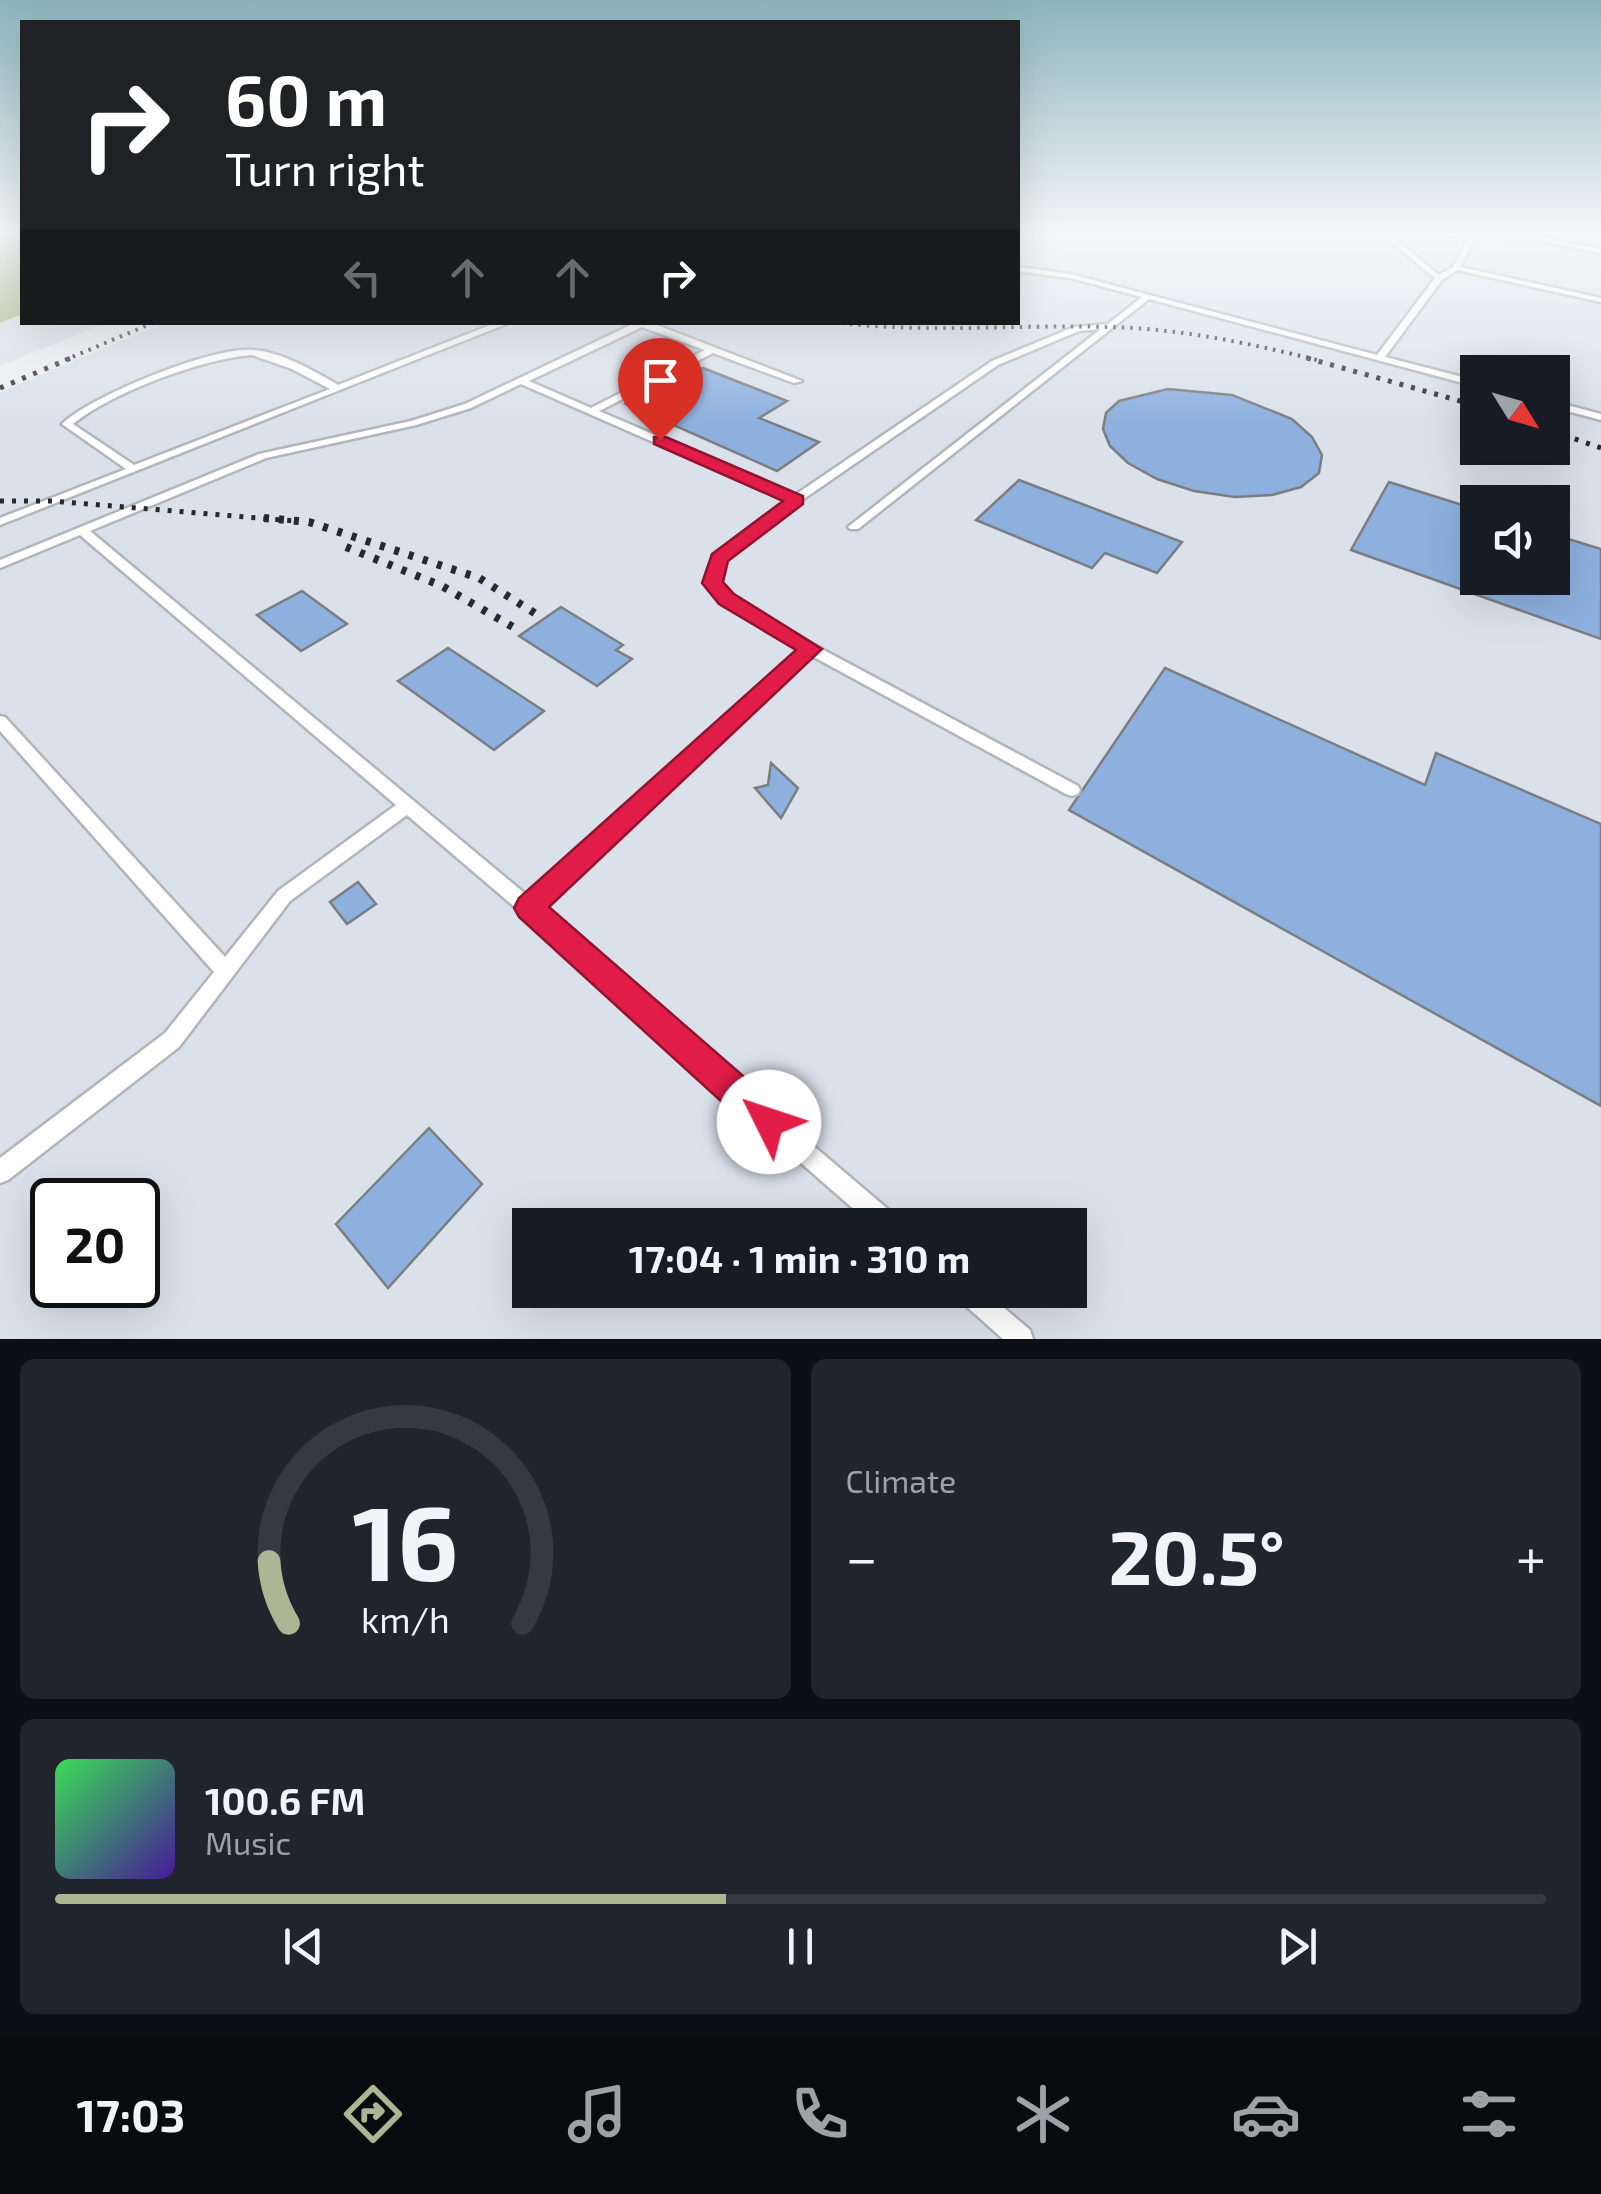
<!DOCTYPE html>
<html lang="en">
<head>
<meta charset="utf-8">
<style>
	body { margin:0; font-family:"Exo 2",sans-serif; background:#20242c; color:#f1f3f6; height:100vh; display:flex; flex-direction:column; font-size:38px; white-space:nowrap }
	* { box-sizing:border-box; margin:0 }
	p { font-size:32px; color:#9ea1a6 }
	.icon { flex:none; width:55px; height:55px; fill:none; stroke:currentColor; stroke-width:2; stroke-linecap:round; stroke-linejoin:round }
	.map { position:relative; height:1339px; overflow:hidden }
	.sheet { display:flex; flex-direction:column; gap:20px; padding:20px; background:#0d0f14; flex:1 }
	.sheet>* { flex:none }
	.guide { position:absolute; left:20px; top:20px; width:1000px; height:305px; border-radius:0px; box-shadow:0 10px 40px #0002; background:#202124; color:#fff; overflow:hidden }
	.needle { width:65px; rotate:127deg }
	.fabs { position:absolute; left:1460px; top:355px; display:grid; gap:20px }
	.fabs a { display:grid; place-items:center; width:110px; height:110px; border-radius:0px; background:#171b24; box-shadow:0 10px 40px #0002; font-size:50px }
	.speed { position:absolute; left:30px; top:1178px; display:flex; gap:20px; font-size:50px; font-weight:700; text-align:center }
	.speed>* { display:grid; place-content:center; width:130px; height:130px; border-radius:50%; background:#171b24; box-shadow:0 10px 40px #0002; line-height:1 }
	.speed .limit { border:5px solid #111; border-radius:15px; background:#fff; color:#111 }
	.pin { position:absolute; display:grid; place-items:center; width:85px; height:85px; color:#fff; margin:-102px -42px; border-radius:50% 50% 50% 0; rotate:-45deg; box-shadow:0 0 10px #0007 }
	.pin .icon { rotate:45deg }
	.me { position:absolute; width:110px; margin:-55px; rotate:311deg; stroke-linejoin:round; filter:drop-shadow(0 0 8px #0008) }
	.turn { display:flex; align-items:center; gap:35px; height:210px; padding:0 40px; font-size:45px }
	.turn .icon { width:130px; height:130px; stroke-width:2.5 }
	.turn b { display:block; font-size:70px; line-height:85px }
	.lanes { display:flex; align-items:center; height:95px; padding:0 40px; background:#0003; justify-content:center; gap:50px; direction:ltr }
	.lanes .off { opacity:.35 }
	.big { font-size:75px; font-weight:700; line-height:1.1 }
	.sheet .card { flex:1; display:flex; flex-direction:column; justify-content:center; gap:15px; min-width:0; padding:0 35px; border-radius:15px; background:#20242c }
	.sheet .dial { align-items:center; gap:0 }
	.dial svg { height:260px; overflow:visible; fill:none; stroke:#363941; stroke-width:7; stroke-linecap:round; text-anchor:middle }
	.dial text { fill:#f1f3f6; stroke:none }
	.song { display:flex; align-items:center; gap:30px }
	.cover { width:120px; height:120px; border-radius:15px; background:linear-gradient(135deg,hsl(130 70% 55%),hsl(260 70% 35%)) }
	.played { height:10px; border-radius:5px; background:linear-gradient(90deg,#aab795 45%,#363941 45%) }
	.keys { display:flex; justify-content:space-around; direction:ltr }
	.heat { display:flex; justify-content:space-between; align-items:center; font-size:55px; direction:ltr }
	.sheet .tiles { flex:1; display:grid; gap:20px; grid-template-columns:1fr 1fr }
	.card:last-child { grid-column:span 2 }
	.trip { position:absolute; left:512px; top:1208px; width:575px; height:100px; border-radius:0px; background:#171b24; box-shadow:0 10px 40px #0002; font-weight:700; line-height:100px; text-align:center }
	.tabs { display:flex; height:160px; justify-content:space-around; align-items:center; background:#090b0e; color:#9ea1a6 }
	.tabs .icon { width:70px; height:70px }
	.tabs .selected { color:#aab795 }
	.tabs b { font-size:45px; color:#f1f3f6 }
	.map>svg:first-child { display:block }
	.built { fill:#dae1eb; fill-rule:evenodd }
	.water { fill:#9fb47e }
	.building { fill:#8db0df; stroke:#7b7e81; stroke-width:2.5 }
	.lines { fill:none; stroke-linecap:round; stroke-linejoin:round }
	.service-casing { stroke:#b3b5b9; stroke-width:5 }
	.service { fill:#fff; fill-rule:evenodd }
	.rail-far2 { stroke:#28292b; stroke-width:4; stroke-dasharray:2.5 6; stroke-linecap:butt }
	.rail-far1 { stroke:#28292b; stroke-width:5; stroke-dasharray:4 8; stroke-linecap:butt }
	.rail { stroke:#28292b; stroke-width:8; stroke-dasharray:5 10; stroke-linecap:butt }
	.route { fill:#e11d48; stroke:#92132f; stroke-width:2.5 }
</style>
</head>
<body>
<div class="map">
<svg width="1601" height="1339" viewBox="0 0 1601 1339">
	<rect width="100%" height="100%" fill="#ebeef2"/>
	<path class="built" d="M0,234H22V322L106,323L0,366Z
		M1018,234H1601V1339H0V392L164,323L1018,322ZM1478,372H1552V448H1478ZM1478,502H1552V578H1478ZM52,1200H138V1285H52ZM530,1225H1070V1290H530Z"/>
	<path class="water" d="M0,234H22V314L0,323Z"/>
	<path class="building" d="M703,368L787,401L759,418L819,442L777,471L626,404Z
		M1168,389L1232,395L1292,419L1312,437L1322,455L1319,473L1301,487L1272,495L1235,497L1194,491L1157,479L1128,463L1110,446L1103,429L1106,413L1119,401Z
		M1019,480L1182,542L1157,573L1105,553L1092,568L976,520Z
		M1389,482L1478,510V578H1552V534L1601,549V639L1351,550Z
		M302,591L347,624L301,651L257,615Z
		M561,607L623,645L616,650L632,659L597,686L519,636Z
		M448,648L544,711L494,750L398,681Z
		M1165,668L1425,785L1436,753L1601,824V1106L1069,810Z
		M771,763L798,788L781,818L755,788L768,785Z
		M358,882L376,904L347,924L330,902Z
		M429,1128L482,1184L388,1288L336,1224Z"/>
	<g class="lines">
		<defs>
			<path id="service" d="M1381,234H1389L1439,275L1453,267L1469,237L1416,234L1531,235L1601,249V253L1531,239L1476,238L1460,267L1601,298V302L1457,270L1442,280L1385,357L1478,381V387L1149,299L858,529H850L848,527L1101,329L1079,331L998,365L805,498L725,560L718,582L730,596L816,646L1078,786L1080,790L1078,794L1072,796L1066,794L812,656L541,908L626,986L897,1217L900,1225H872L612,998L523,914L407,815L290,901L179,1047L8,1180L0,1183V1158L165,1033L214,972L0,731V716L5,717L225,957L278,891L396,805L80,535L0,568V560L259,454L411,421L465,404L637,322H649L802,381L794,383L713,353L599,411L795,495L992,361L1074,327L1108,324L1142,297L1070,278L1018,271V267L1070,274L1377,355L1435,278ZM642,327L705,350L591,408L529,381ZM521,384L788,501L715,555L706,583L722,602L802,650L529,897L90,531L266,458L416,425L471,408Z
				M498,322H511L0,525V518L126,469L62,424C91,396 213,346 253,350C282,352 314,371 338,385ZM252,355L292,369L330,389L134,465L73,424C113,392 201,359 252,355Z
				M1552,401L1601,414V420L1552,407Z
				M953,1290H983L1030,1330L1033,1339H1003L957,1298Z"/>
		</defs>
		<use href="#service" class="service-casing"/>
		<use href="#service" class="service"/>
		<path class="rail-far2" d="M833,322C926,334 1018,324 1111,327C1181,329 1249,343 1317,360
			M65,360L155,322"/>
		<path class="rail-far1" d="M1307,358L1478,406
			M0,388L71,358
			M1552,431L1601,448
			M0,501H52L295,521"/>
		<path class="rail" d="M264,518L309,522L479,578L536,614
			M346,547L442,586L513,627"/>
	</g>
	<linearGradient id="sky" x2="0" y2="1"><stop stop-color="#8bb4be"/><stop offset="0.55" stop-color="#f6f7f9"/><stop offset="1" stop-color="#f6f7f9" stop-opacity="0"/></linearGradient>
	<rect width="1601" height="422" fill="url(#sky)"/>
	<path class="route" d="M654,437H666L803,496V504L728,561L723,582L734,594L822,649L549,907L781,1109L787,1122L781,1134L769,1139L757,1134L519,917L514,908L519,898L796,650L719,604L702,583L712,554L783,501L654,444Z"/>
</svg>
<div class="fabs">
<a><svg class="needle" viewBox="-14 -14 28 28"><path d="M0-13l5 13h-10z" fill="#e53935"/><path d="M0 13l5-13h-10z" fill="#9ea1a6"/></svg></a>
<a><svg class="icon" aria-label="sound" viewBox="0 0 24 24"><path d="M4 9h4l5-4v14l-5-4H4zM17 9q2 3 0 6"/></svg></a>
</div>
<div class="speed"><div class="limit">20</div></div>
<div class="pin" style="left:660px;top:440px;background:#d93025"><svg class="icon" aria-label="arrive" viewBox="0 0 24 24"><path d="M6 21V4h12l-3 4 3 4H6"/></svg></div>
<svg class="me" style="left:769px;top:1122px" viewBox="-20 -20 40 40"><circle r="19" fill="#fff"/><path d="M0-13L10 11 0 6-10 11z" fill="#e11d48"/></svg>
<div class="trip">17:04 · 1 min · 310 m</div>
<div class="guide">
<div class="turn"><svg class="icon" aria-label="right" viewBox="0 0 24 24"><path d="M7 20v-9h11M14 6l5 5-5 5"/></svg><div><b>60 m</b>Turn right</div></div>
<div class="lanes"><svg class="icon off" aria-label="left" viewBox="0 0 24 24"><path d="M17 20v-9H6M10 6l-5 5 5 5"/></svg><svg class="icon off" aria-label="ahead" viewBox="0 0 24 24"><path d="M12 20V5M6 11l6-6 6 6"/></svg><svg class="icon off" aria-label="ahead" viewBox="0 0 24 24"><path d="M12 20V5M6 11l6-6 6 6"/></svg><svg class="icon" aria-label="right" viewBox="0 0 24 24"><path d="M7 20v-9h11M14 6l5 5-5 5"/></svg></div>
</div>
</div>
<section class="sheet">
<div class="tiles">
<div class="card dial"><svg viewBox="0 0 100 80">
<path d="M14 69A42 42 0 1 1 86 69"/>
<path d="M14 69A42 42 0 0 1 8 50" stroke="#aab795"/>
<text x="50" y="56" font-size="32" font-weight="700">16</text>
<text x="50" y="72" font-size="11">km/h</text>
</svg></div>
<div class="card"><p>Climate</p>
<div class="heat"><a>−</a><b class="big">20.5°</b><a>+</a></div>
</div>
<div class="card">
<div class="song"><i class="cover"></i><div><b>100.6 FM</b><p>Music</p></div></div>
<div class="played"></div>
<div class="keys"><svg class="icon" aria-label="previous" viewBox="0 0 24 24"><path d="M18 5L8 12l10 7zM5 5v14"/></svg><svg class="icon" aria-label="pause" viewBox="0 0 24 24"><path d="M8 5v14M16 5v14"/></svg><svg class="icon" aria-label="next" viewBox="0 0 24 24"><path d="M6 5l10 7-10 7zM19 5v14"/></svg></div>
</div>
</div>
</section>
<nav class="tabs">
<b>17:03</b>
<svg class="icon selected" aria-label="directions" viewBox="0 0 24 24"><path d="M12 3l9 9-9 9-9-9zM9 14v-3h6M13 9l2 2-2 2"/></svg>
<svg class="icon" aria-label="music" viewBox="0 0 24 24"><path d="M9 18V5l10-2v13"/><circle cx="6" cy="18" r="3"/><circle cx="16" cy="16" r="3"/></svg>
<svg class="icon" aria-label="phone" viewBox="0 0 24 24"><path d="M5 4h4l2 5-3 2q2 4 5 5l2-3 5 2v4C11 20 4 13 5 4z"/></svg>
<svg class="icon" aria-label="climate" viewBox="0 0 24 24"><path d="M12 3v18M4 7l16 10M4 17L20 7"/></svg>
<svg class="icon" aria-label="car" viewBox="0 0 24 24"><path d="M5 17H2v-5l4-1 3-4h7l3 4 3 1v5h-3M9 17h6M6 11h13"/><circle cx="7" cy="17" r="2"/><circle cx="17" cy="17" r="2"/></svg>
<svg class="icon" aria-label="filters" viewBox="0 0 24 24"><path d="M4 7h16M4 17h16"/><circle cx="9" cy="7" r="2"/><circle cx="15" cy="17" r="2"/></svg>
</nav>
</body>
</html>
